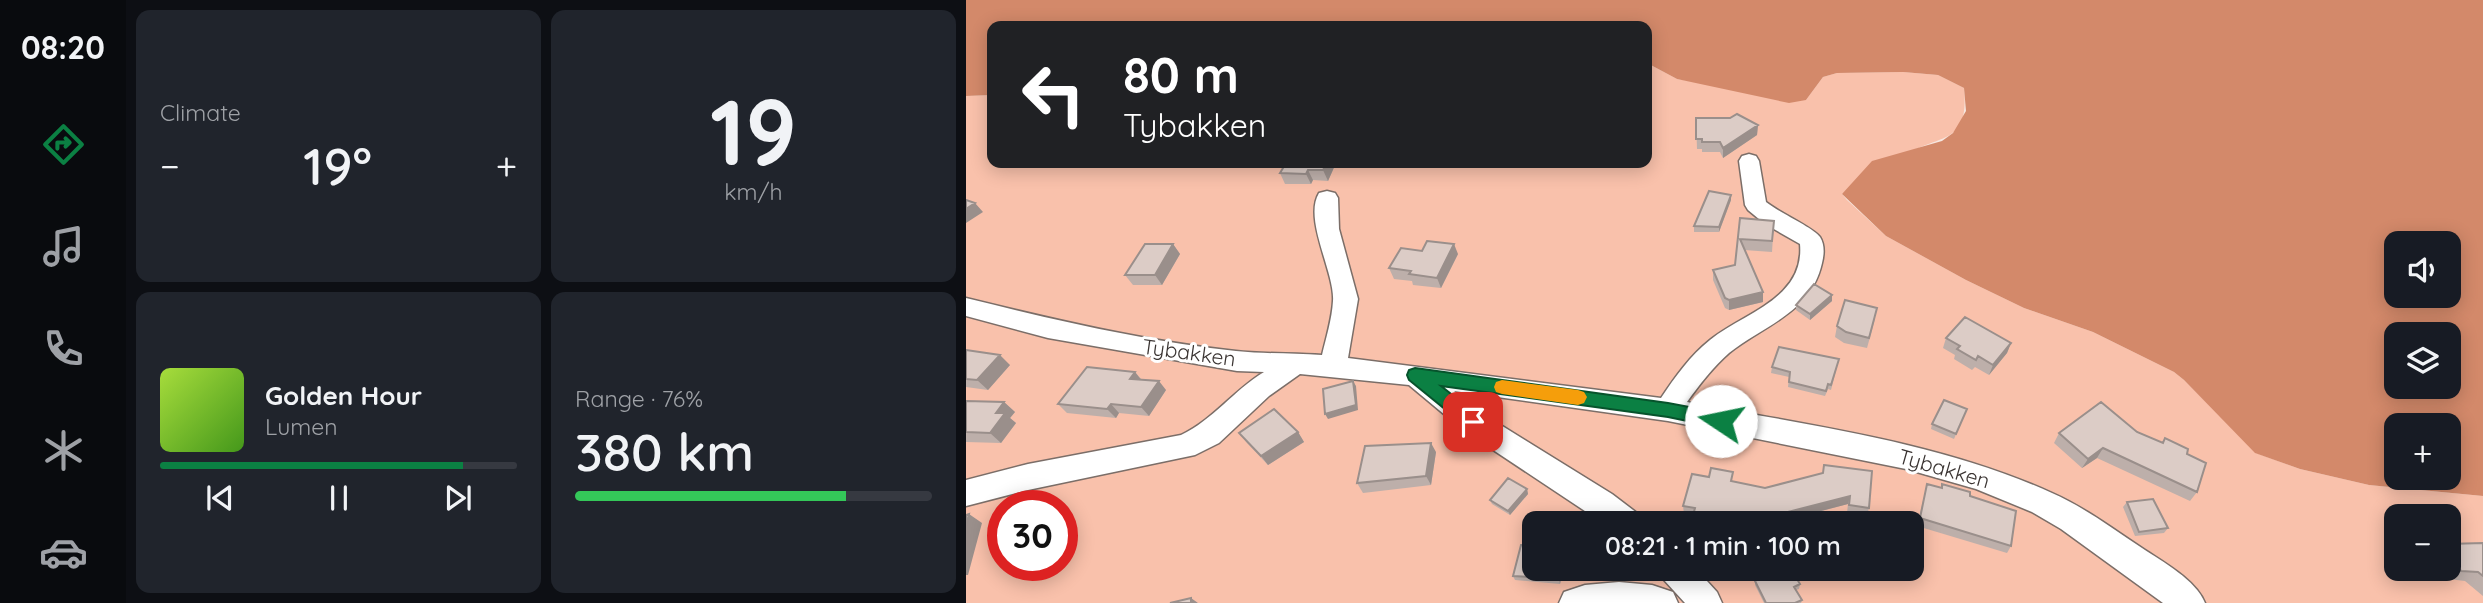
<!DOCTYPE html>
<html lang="en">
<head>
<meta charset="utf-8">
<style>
	body { margin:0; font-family:Quicksand,sans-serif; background:#20242c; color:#f1f3f6; height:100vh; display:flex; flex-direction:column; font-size:26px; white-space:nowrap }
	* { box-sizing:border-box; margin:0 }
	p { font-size:23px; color:#9ea1a6 }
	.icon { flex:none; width:38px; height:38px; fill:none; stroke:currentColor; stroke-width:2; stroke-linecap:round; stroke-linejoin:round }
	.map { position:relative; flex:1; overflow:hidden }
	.details { display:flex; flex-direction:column; gap:10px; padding:10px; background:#0d0f14; width:840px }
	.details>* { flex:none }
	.hud { position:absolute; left:21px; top:21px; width:665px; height:147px; border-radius:14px; box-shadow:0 4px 18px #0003; background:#202124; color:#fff; overflow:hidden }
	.controls { position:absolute; left:1418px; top:231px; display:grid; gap:14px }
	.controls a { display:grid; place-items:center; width:77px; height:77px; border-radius:14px; background:#171b24; box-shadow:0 4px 18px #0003; font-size:35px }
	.speed { position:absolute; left:21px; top:490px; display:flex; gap:14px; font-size:35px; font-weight:700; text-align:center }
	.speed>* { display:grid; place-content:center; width:91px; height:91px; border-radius:50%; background:#171b24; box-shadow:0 4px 18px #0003; line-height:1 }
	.speed .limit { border:10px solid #d22; background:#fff; color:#111 }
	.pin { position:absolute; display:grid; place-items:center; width:60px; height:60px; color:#fff; margin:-30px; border-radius:14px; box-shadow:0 4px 10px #0006 }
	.me { position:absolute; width:77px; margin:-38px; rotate:281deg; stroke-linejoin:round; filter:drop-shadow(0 0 5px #0008) }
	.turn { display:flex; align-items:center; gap:24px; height:147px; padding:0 21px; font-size:32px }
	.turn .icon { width:91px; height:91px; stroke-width:2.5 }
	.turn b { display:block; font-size:49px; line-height:60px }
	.big { font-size:52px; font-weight:600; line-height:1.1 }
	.details .card { flex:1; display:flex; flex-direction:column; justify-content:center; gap:10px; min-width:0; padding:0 24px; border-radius:14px; background:#20242c }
	.details .dial { align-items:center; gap:0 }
	.dial b { font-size:91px; line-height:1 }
	.song { display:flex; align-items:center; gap:21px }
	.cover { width:84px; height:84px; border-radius:10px; background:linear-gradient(135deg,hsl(80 70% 55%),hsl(100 70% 35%)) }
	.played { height:7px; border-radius:4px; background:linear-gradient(90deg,#0b8043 85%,#363941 85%) }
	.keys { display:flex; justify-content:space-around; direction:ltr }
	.heat { display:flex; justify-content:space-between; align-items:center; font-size:38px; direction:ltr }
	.charge { height:10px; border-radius:5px; background:linear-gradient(90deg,#34c759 76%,#363941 0) }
	.details .tiles { flex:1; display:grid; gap:10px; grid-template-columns:repeat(2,1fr) }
	.trip { position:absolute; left:556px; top:511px; width:402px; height:70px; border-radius:14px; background:#171b24; box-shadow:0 4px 18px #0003; font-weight:600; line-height:70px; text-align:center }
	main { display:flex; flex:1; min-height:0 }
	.tabs { display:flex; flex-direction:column; width:126px; justify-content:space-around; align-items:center; background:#090b0e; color:#9ea1a6 }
	.tabs .icon { width:49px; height:49px }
	.tabs .current { color:#0b8043 }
	.tabs b { font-size:32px; color:#f1f3f6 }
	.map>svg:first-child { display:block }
	.green { fill:#f9c1ab; fill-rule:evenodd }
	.water { fill:#d3896a; fill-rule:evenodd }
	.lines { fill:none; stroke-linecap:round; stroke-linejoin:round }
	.street-casing { stroke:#7b6e68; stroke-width:3 }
	.street { fill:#fff; fill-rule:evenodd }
	.wall { fill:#bdafaa }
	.shaded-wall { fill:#9a8f8b }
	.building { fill:#dcccc6; stroke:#9a8f8b; stroke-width:2 }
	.route { fill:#0b8043; stroke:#07532c; stroke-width:2 }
	.slow { fill:#f59e0b }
	.labels { text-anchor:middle; stroke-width:6; stroke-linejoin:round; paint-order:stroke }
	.street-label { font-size:21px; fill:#3a3432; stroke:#fff }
</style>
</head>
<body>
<main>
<nav class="tabs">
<b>08:20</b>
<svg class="icon current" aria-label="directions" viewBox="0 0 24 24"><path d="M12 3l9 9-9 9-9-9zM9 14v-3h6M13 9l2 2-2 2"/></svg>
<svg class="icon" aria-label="music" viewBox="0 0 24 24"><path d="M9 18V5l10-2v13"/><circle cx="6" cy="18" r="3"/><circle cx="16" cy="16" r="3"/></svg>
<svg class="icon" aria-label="phone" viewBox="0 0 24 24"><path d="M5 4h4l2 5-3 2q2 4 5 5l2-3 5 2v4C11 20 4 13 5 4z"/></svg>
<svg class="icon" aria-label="climate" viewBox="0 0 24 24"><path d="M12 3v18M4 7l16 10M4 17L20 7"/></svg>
<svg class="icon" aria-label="car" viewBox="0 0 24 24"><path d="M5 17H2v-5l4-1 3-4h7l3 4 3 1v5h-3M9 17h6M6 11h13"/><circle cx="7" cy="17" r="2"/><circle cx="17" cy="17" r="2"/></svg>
</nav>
<section class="details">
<div class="tiles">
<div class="card"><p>Climate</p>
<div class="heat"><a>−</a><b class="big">19°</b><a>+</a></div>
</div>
<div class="card dial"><b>19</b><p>km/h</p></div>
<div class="card">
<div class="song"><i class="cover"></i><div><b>Golden Hour</b><p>Lumen</p></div></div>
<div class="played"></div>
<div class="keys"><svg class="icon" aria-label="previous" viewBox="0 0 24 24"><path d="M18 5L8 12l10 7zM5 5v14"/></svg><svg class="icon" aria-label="pause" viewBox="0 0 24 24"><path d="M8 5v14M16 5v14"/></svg><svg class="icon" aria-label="next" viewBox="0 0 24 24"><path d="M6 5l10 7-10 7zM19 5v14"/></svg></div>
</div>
<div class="card"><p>Range · 76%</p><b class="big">380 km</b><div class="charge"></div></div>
</div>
</section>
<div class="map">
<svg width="1517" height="603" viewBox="0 0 1517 603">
	<rect width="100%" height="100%" fill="#f6e7e0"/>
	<path class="green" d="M681,63L711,79L840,100L857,77L871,73L937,72L972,75L998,88C1003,143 978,134 942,153C919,165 898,181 876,194L881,200L920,236L1000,280L1058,308L1127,332L1208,372L1218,380L1290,453L1334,469L1403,485L1517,496V603H0V96L26,95V163H681ZM37,506H96V565H37ZM1430,516H1482V569H1430ZM569,523H947V569H569Z"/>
	<path class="water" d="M0,0H1517V496L1403,485L1334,469L1289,453L1218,380L1208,372L1127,332L1058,308L1000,280L920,236L876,194L906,161L976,141L987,133L1000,111L998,88L972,75L937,72L871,73L857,77L840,100L823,103L711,79L681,63V26H26V95L0,96ZM1430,243H1482V296H1430ZM1430,334H1482V387H1430ZM1430,425H1482V478H1430Z"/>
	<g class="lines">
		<defs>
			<path id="street" d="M783,154L790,156L793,161L800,202C812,212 848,228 854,237C859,245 858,255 856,263C845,313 798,325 763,353C747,367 733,385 721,402C844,426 971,441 1086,493C1118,507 1147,529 1176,548C1197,562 1230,580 1239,603H1197L1095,529L1066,512L1010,489L940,469L702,421L488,391L517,414L646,494L671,513L675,523H637L497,430L443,385L334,374L303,396L253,443L229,455L62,490L0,506V480L62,464L215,435C247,420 268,390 298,372L271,371L82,338L0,316V298C89,320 179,341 270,351C299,354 328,353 356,355C360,338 366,319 367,301C369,273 337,219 353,193L361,191L369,193L372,198L373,229L392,299L382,358L695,398C709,377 724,356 744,340C777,313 839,299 834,244L799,224L782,210L779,205L773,161L776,156Z
				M693,569H730L751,592L756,603H719L698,580Z
				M653,582L686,585L707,592L712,603H593L598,592L619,585Z"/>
		</defs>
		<use href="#street" class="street-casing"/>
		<use href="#street" class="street"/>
	</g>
	<path class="wall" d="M730,118L792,125L791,135L757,158L754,152H736V149H731Z
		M320,163H370L362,181L347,180L345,184H319L314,173Z
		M765,200L753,232H728V226Z
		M774,218L808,221L806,252L778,250L797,292V302L763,310L759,308L747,280V270L769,265Z
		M207,244L214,254L196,285H167L159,275Z
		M492,254L475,288L447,285L446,281L428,279L423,268Z
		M866,295V301L844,320L830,310V305Z
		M909,319L901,348L878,343L869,337L871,326Z
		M980,338L1045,343L1041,353L1023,375L1009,367L1006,370L988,359L989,355L977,348Z
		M0,350L44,365L22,390L0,387Z
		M873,359L865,390L862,389L859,396L822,387L823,377L805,373L806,367Z
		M169,372L176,380L200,390L183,416L153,413L150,418L101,413L92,404Z
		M0,401L38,402L49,412L44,418L50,423L35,443L0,442Z
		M1001,409L988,439L965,429L966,424Z
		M332,432L338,442L302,465L281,443L273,433Z
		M1171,432L1195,443L1199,438L1221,454L1231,492L1224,501L1131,458L1116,468L1088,443L1093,433Z
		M470,452L465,485L397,493L391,483Z
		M857,473L903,508L901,516L881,513L882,504L809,523H726L727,516L718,514L717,506L767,482L799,488Z
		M961,484L975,488L976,484L1004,496L1045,546L1041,553L951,526Z
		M561,489L562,494L544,515L526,504L524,500Z
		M1161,502L1202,528L1198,533L1169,536L1157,507Z
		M1517,543V596L1499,581L1482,579L1476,569H1482V544Z
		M569,569H597L594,584L549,580L547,576Z
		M789,581L834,584L833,589L830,590L836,600L835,603H798L789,585Z"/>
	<path class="shaded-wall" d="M792,125L791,135L757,158V148Z
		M361,163H370L362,181L357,170Z
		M342,170L347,180L345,184L340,174Z
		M765,195V200L753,232V227Z
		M9,203L17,212L0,223V209Z
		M207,244L214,254L196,285L189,275Z
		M488,244L492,254L475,288L471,278Z
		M797,292V302L763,310V300Z
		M866,295V301L844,320V314Z
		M1045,343L1041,353L1023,375L1027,365Z
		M34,355L44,365L22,390L11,380Z
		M169,372L176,381L164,379Z
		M193,381L200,390L183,416L175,407Z
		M387,381L390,386L392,410L362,419L359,414Z
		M38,402L49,412L44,418L50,423L35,443L24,433L30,413Z
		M145,404L153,413L150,418L141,409Z
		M332,432L338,442L302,465L295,456Z
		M465,443L470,452L465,485L460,476Z
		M1137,448L1131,458L1116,468L1122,459Z
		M561,489L562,494L544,515L542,511Z
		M884,496L882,504L809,523H782L783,522Z
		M3,514L16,523L2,575H0V526Z
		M595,569H597L594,584L593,579Z
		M225,598L232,603H225Z"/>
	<path class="building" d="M771,114L792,125L757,148L754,142H736V139H730V118H764Z
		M320,163H361L357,170H342L340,174L314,173Z
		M743,191L765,195L753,227L728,226Z
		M0,200L9,203L0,209Z
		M774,218L808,221L806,241L774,239L797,292L763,300L759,298L747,270L769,265Z
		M461,241L488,244L471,278L443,274L445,271L423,268L435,248L456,251Z
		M179,244H207L189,275H159Z
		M848,284L866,295L844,314L830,305Z
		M879,300L911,308L903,338L880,332L871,326Z
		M999,317L1045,343L1027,365L1012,356L1010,360L991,349L994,346L980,338Z
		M813,347L873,359L865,385L862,384L860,391L823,382L824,372L806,367Z
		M0,350L34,355L11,380L0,379Z
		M121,367L169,372L164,379L193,381L175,407L145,404L141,409L92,404Z
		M387,381L390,405L359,414L357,389Z
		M978,400L1001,409L990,434L966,424Z
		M0,401L38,402L30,413H39L24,433L0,432Z
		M1135,402L1171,432L1197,443L1199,438L1222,449L1221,454L1240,463L1231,492L1137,448L1122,459L1093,433Z
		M308,409L332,432L295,456L273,433Z
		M465,443L460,476L391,483L399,446Z
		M858,465L906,471L903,508L883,505L884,496L783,522L782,523H758L726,519L729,508L717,506L726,474L743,477L745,468L767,472L765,481L799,488L857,473Z
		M542,478L561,489L542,511L524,500Z
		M961,484L976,488V484L1004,492V496L1050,511L1045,546L954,518Z
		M1187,499L1202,528L1173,532L1161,502Z
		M3,514L0,526V515Z
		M1517,543V576L1512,572L1495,571L1482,551V544Z
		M555,545L569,546V569H595L593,579L547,576Z
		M815,569H825L834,584L828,587L836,600L829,603H800L789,581Z
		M225,598V603H204Z"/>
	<path class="route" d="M449,368L702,403L755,413L761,415L764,421L761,426L755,428L702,417L475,386L513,416L516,422L513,427L507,429L501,427L443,380L441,375L443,370Z"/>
	<path class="slow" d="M536,380L612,390L618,392L621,397L618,403L612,405L536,394L530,392L528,387L530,382Z"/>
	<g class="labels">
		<g class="street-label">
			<text transform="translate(223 353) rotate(8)" y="7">Tybakken</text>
			<text transform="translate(978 469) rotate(16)" y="7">Tybakken</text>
		</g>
	</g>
</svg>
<div class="controls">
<a><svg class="icon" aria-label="sound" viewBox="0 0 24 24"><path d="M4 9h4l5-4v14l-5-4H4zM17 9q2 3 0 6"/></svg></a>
<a><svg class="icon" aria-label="layers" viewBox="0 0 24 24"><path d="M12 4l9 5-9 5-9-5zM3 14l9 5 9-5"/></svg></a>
<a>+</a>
<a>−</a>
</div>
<div class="speed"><div class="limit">30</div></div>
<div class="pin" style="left:507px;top:422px;background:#d93025"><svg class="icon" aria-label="arrive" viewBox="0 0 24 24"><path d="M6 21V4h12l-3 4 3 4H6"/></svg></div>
<svg class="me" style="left:755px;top:421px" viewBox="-20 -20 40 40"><circle r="19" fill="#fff"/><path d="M0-13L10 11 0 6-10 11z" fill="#0b8043"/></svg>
<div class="trip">08:21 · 1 min · 100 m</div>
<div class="hud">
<div class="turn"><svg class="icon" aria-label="left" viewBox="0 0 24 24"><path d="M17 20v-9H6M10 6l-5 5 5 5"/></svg><div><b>80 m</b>Tybakken</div></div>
</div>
</div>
</main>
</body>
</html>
